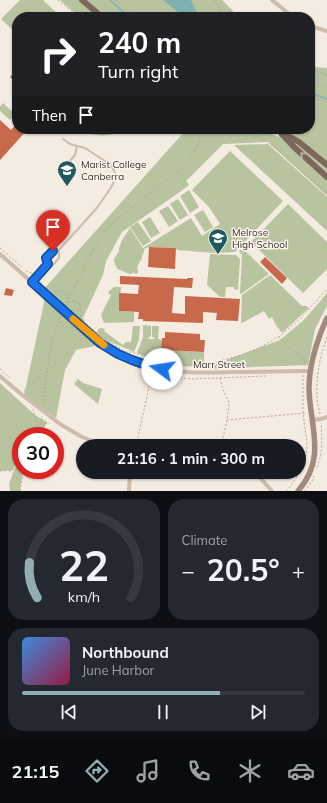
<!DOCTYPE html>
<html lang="en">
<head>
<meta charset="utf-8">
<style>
	body { margin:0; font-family:Mulish,sans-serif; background:#242831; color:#f1f3f6; height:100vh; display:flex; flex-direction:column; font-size:15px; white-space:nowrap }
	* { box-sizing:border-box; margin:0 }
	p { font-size:13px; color:#9ea1a6 }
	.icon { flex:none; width:22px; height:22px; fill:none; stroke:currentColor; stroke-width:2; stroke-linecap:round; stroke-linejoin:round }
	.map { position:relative; height:491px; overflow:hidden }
	.panel { display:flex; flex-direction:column; gap:8px; padding:8px; background:#0d0f14; flex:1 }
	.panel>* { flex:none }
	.guide { position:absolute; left:12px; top:12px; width:303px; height:122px; border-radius:16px; box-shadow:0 1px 3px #0004; background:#202124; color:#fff; overflow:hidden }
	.speed { position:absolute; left:12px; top:427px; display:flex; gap:8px; font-size:20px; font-weight:700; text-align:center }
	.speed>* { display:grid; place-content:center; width:52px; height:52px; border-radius:50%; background:#171b24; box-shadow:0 1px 3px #0004; line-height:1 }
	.speed .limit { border:6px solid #d22; background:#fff; color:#111 }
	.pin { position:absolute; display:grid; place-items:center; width:34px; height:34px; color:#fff; margin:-41px -17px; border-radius:50% 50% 50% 0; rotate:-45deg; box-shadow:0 0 4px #0007 }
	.pin .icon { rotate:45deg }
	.me { position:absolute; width:44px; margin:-22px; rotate:284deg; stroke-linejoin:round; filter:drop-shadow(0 0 3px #0008) }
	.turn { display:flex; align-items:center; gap:14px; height:84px; padding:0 20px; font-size:18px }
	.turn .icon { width:52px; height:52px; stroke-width:2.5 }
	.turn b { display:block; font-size:28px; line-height:34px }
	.then { display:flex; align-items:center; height:38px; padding:0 20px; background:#0003; gap:8px; font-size:15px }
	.big { font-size:30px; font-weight:700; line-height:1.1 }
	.panel .card { flex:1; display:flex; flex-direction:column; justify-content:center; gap:6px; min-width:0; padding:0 14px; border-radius:16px; background:#242831 }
	.panel .dial { align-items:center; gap:0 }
	.dial svg { height:104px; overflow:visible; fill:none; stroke:#363941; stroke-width:7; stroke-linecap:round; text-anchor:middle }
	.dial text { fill:#f1f3f6; stroke:none }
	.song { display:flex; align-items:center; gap:12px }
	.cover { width:48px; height:48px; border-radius:6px; background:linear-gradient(135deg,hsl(210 70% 55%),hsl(340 70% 35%)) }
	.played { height:4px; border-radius:2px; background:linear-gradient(90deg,#92aeb2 70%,#363941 70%) }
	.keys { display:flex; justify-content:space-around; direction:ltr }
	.heat { display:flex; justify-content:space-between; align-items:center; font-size:22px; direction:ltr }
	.panel .tiles { flex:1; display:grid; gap:8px; grid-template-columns:1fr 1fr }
	.card:last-child { grid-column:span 2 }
	.trip { position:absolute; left:76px; top:439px; width:230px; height:40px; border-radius:20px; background:#171b24; box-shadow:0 1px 3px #0004; font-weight:700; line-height:40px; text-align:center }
	.dock { display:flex; height:64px; justify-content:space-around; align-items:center; background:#090b0e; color:#9ea1a6 }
	.dock .icon { width:28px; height:28px }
	.dock .selected { color:#92aeb2 }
	.dock b { font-size:18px; color:#f1f3f6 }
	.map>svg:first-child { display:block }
	.green { fill:#b8c4a0 }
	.water { fill:#7fb0b2 }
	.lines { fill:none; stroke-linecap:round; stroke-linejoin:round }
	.stream { stroke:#7fb0b2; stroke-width:1.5 }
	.building { fill:#c8694b }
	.path { stroke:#b9a596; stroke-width:1; stroke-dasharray:2 2; stroke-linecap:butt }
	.lane { stroke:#cdbbac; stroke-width:2 }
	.street { stroke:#cdbbac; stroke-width:4 }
	.secondary { stroke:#a18a7d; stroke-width:5.5 }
	.primary { stroke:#7d675c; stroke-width:6 }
	.oneway { stroke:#c2b5ac }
	.route-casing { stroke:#114b97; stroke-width:10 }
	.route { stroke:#1a73e8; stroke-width:7 }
	.slow { stroke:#f59e0b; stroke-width:7 }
	.labels { text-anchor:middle; stroke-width:3; stroke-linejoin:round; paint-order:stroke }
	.poi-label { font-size:10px; fill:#3b302b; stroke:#fbf5ee; text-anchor:start }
	.street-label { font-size:10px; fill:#3b302b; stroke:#fbf5ee }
</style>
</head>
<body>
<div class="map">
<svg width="327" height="491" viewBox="0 0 327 491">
	<rect width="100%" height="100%" fill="#f4ebe1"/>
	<path class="green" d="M20,0H43L59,15L58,17H17V34L1,19Z
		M60,0H222L239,17H79Z
		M310,64L316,67L327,68V196L269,143L271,142H268L223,144L186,181L189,185L177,194L122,232L106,261L103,275L83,318L95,346L76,350L65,370L56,418L24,395L44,303L43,290L184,132L183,129H263L278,137L281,135L272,129H310Z
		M3,103L15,114L10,120L0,111V107Z
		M77,129H124C109,139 92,136 77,129Z
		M268,144L327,197V231L234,145Z
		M230,151L283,201L235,252L215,253L177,250L176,248L149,247L144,249C145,253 141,255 142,259C139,261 139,265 137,268L138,270V273L135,274L133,272L132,274H130L117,269L114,261V259L119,251V248L122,240L130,228L143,248L191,218L202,236L220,224L209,207L192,190Z
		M189,190L199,207L190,213L180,196Z
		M178,199L188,215L180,220L170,204Z
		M288,204L327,242V269L303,293L251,242Z
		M168,206L178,221L169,227L159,211Z
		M203,210L213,227L205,232L194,215Z
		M150,217L160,233L151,238L142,222Z
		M138,222L151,241L143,246L130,227Z
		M242,248L269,274L241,294L240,293L242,255L239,251Z
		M210,254L236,255L240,259L238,290L234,289V287H226L225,297H220L207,285Z
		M270,275L302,306H306L309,308L282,333L276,325L272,317L269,319L264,311L242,323L241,322L242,295Z
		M114,287H121L119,311L134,312V322L104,323L101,315L111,295L108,293L109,291Z
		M327,293V306L315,329L308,365L202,369L280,340L304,320Z
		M143,325L151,326V336L149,337L148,339H154V337H152V326H159L158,339L162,340L161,350L204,352V364L203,365C194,367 184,367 174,364C171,364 168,362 165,361C155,358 146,357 137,353L143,337Z
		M133,326H140L139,340L134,352L104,339L97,333L98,329L101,328L105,329L104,331L123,345L126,342H131Z
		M78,379L83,383L102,389L98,404L74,384Z
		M0,383L35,415L47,422L40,436H21V450L13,470L0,471Z
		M21,452V470H24L22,475L20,491H10L9,484Z"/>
	<path class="water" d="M163,0H191L199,17H184Z"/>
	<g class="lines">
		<path class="stream" d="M110,0L129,17
			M310,93L327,99"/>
	</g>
	<path class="building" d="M17,69V84L10,77Z
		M0,120L11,130L17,123V129H28L0,160Z
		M149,247L176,248L175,269L148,267Z
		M265,257L287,278L282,284L260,262Z
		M120,276L187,279V278H193L192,288L174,287L172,313L185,314V296L240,299L238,321L216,320L217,313L203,312V323L143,321V319H138L139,312L119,311V293L138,294L139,285L120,284Z
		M6,288L14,290L12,296L4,295Z
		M165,332L200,334V340H205L204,352L161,350L162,338H165Z"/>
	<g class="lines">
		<path class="path" d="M58,0L79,17
			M116,0L134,17
			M214,0L222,17
			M219,9L227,17
			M310,69L327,75
			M310,80L327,89
			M310,97L327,102
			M248,129L274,147L327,193
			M0,248L22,267
			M26,271L34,274
			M39,279L42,285
			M50,291H63L66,293L67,300
			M53,295L104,339L126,352H130L174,364L201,366L242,355L261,347L278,337L305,362L304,366
			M68,302L75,301L80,304L81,320
			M48,303L73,327L70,328L63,326L59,319
			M65,306L99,239L111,224L184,167C194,155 198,144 202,129
			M73,327L94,344
			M279,337L301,318L327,289
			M130,364C149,374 171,377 192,379L266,376
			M0,369L10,378
			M220,378L223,390L228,400L229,405L227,420L221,446
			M24,391L65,356L84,336
			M43,405L45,386L51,345L61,314
			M33,409L39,429
			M320,414C319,408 317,402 317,396C316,375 320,356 327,337
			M227,420L306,413
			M40,429L45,423H50
			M37,436L40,427L42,416
			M107,442L118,446
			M136,446L152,374
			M317,467C323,453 322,439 321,423
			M0,471L21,469
			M10,471L22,483
			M20,491L24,470
			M286,491C298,478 307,462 307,444C306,433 304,423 303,413C303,400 303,388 303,375
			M305,491L312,481L314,476"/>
		<path class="lane" d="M62,170L75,155L77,146
			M48,264L53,265L59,258V250
			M33,281L48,264L46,258L53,251L59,250L96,209L106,195L113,184L115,173L111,165L85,148L70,144L63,139"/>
		<path class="street" d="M272,0L293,17
			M310,26L327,31
			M0,254L100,343C116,353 130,361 148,366C176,374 207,373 236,372C261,372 286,371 310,371
			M0,376L21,394L60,424L82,437L104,446
			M312,420L321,419L327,417
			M255,472L272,491
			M129,491L130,472"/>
		<path class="secondary" d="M298,491C327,458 310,427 309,389C309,365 317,340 327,318"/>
		<path class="primary" d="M82,0L102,17
			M276,129L299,142L327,165
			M280,132L294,147L327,177"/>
	</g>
	<defs><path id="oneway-chevron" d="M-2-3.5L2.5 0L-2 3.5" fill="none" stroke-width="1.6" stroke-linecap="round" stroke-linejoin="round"/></defs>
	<use class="oneway" href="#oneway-chevron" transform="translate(303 155) rotate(-137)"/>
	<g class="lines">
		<defs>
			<path id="route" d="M53,251L46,258L48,264L32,282L100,343L118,354L132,360L149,366L162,369"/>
		</defs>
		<use href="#route" class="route-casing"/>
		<use href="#route" class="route"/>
		<path class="slow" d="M73,319L104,345"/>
	</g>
	<defs>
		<symbol id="school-pin" viewBox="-11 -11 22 30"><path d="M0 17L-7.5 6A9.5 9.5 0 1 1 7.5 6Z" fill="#1f5a5e" stroke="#fbf5ee"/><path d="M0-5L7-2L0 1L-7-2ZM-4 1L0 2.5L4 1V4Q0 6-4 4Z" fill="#fff"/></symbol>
	</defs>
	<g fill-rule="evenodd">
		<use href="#school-pin" x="56" y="159" width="22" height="30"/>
		<use href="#school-pin" x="207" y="227" width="22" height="30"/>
	</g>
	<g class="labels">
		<g class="poi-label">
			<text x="81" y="168">Marist College<tspan x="81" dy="12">Canberra</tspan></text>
			<text x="232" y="236">Melrose<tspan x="232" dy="12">High School</tspan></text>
		</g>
		<g class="street-label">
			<text x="219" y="368">Marr Street</text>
		</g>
	</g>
</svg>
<div class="speed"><div class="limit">30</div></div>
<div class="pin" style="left:53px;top:251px;background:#d93025"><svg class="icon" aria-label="arrive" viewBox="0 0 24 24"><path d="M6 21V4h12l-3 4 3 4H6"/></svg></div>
<svg class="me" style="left:162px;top:369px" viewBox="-20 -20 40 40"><circle r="19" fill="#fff"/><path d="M0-13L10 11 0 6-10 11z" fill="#1a73e8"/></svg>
<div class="trip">21:16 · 1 min · 300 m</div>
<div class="guide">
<div class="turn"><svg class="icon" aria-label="right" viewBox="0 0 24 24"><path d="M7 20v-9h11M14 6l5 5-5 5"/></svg><div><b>240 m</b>Turn right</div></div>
<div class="then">Then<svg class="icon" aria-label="arrive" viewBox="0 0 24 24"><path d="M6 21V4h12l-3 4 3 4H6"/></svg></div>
</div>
</div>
<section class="panel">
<div class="tiles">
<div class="card dial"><svg viewBox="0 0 100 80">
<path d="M14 69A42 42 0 1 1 86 69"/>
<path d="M14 69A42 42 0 0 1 8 42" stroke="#92aeb2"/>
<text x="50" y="56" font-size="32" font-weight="700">22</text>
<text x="50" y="72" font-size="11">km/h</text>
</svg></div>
<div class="card"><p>Climate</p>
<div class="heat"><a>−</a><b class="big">20.5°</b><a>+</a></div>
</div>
<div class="card">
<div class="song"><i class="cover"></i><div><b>Northbound</b><p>June Harbor</p></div></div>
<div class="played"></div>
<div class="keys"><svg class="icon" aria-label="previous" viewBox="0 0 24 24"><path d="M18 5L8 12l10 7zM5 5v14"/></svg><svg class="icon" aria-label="pause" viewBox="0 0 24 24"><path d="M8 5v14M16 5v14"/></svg><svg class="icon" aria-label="next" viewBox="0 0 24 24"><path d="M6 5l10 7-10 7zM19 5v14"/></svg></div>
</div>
</div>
</section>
<nav class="dock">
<b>21:15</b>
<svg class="icon selected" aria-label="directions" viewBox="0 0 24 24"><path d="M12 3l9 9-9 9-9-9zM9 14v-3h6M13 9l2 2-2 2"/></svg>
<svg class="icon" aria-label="music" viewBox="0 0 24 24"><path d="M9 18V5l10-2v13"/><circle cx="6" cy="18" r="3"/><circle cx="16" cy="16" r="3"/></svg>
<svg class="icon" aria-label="phone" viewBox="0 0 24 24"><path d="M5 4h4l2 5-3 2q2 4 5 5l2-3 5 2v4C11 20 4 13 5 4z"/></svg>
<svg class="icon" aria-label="climate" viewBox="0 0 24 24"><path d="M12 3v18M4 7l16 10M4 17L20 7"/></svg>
<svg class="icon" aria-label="car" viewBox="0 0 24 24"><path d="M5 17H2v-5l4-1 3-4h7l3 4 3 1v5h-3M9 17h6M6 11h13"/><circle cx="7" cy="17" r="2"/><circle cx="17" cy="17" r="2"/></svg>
</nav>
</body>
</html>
